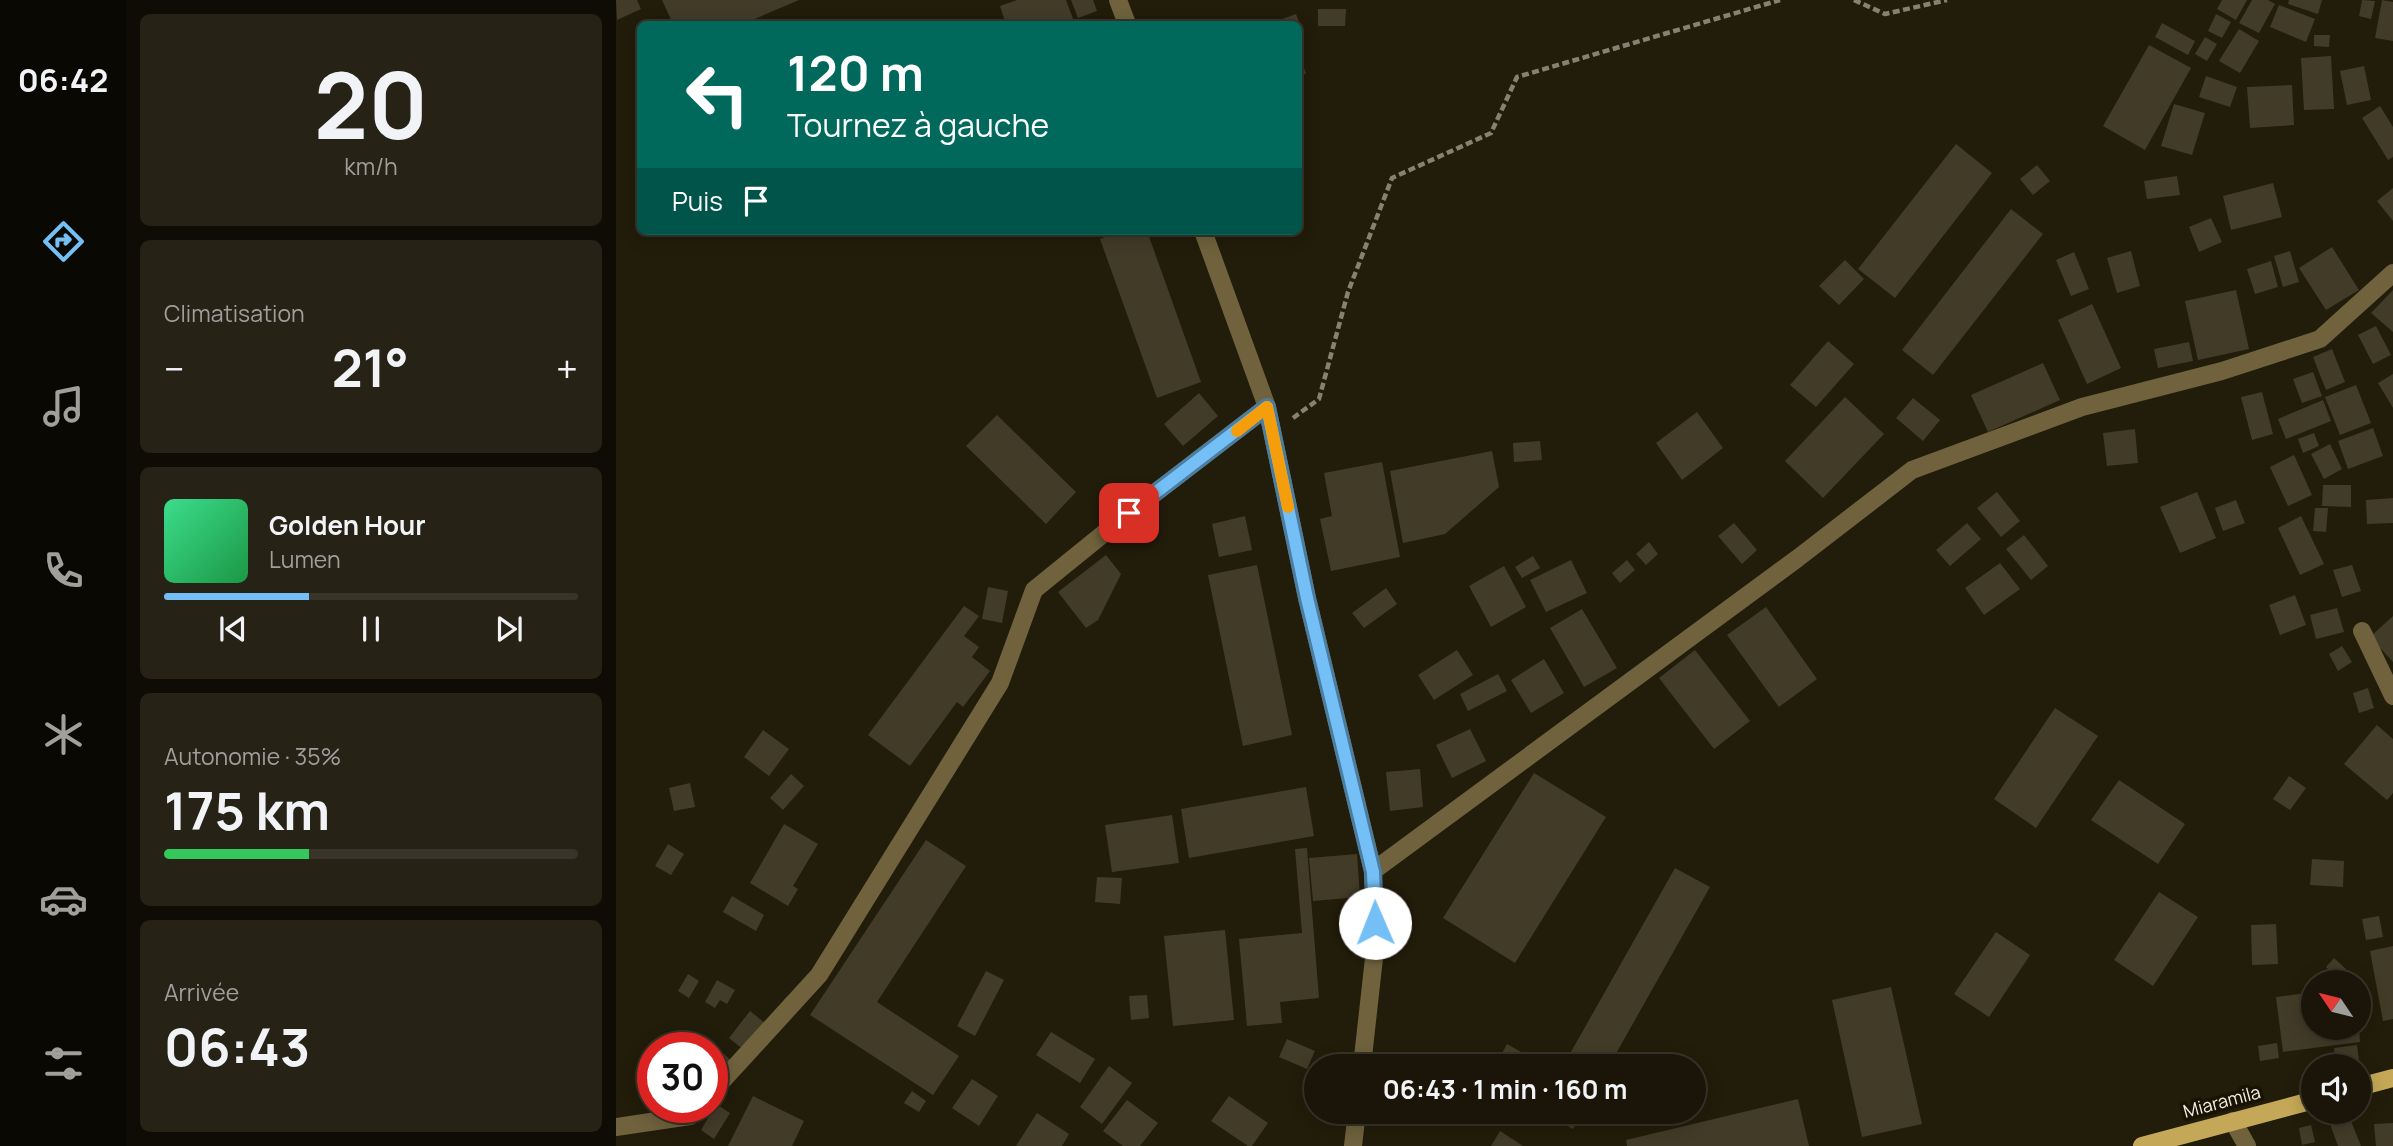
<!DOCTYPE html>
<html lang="fr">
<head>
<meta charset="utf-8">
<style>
	body { margin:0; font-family:Manrope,sans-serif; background:#272216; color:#f1f3f6; height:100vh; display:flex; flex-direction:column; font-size:26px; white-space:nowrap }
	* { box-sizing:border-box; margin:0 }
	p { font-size:23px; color:#9f9f9c }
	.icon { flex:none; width:38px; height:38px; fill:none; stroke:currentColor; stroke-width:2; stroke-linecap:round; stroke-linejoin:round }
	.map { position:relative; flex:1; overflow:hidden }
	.sheet { display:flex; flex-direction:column; gap:14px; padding:14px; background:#0e0c04; width:490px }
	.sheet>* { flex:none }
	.hud { position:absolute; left:21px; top:21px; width:665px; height:214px; border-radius:10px; box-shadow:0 4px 18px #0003,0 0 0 2px #383429; background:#00695c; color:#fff; overflow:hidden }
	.needle { width:46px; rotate:305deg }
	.controls { position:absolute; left:1685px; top:970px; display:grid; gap:14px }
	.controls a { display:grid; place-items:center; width:70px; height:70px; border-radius:50%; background:#1a1508; box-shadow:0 4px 18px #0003,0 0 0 2px #383429; font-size:35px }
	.speed { position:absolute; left:21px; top:1032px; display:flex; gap:14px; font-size:35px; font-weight:700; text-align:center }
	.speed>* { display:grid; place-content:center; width:91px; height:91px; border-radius:50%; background:#1a1508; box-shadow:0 4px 18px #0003,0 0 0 2px #383429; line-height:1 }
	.speed .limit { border:10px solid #d22; background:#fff; color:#111 }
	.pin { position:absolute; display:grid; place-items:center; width:60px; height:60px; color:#fff; margin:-30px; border-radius:14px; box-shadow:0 4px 10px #0006 }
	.me { position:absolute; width:77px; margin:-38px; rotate:359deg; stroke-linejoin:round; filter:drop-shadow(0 0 5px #0008) }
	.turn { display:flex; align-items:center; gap:24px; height:147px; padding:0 35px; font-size:32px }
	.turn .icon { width:91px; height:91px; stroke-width:2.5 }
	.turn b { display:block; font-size:49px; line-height:60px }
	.then { display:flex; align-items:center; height:66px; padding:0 35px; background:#0003; gap:14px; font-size:26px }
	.big { font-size:52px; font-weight:700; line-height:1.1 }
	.sheet .widget { flex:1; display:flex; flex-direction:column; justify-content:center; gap:10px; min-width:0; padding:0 24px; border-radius:10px; background:#272216 }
	.sheet .dial { align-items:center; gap:0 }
	.dial b { font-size:91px; line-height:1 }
	.song { display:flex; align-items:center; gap:21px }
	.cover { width:84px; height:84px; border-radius:10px; background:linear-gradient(135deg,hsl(150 70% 55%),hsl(140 70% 35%)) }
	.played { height:7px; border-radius:4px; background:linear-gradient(90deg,#74c0f6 35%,#383429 35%) }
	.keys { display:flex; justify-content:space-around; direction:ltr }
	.heat { display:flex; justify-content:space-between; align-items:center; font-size:38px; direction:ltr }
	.charge { height:10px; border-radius:5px; background:linear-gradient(90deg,#34c759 35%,#383429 0) }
	.trip { position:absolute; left:688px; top:1054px; width:402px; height:70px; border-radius:35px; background:#1a1508; box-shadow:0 4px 18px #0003,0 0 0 2px #383429; font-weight:700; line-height:70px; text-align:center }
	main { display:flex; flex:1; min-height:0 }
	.menu { display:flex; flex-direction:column; width:126px; justify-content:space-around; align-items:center; background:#0a0803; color:#9f9f9c }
	.menu .icon { width:49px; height:49px }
	.menu .active { color:#74c0f6 }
	.menu b { font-size:32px; color:#f1f3f6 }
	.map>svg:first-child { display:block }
	.building { fill:#423b28 }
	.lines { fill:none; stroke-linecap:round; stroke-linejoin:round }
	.path { stroke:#868173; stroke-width:4.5; stroke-dasharray:7 3.5; stroke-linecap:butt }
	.minor { stroke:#6f623d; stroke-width:18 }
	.major { stroke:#c5a857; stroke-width:18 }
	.route-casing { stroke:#4b7da0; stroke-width:18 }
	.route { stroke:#74c0f6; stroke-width:12 }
	.slow { stroke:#f59e0b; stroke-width:12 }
	.labels { text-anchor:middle; stroke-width:7; stroke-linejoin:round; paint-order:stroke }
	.street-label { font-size:18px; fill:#f3efe4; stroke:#191303 }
</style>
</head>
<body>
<main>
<nav class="menu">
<b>06:42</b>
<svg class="icon active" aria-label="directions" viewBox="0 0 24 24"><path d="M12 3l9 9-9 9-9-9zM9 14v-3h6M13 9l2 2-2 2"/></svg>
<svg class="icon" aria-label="music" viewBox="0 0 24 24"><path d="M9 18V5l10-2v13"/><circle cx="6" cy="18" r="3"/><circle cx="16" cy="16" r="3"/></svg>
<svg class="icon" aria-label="phone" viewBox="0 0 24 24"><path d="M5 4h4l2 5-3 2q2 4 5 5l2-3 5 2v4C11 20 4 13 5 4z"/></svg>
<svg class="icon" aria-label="climate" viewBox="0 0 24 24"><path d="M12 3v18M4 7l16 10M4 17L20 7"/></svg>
<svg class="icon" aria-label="car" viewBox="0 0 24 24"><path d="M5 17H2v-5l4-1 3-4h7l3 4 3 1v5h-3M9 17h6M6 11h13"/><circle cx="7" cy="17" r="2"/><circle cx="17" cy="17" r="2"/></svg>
<svg class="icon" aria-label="filters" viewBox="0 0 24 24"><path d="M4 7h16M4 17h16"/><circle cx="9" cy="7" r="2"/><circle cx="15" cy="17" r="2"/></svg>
</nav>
<section class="sheet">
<div class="widget dial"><b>20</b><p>km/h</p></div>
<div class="widget"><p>Climatisation</p>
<div class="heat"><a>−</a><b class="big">21°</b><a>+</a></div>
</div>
<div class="widget">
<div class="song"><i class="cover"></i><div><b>Golden Hour</b><p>Lumen</p></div></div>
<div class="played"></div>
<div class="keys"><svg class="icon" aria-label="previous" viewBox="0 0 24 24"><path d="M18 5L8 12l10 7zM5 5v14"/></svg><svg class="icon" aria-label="pause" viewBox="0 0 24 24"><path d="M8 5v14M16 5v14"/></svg><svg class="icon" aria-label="next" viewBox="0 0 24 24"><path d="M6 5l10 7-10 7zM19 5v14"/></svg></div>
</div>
<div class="widget"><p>Autonomie · 35%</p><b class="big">175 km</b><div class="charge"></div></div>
<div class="widget"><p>Arrivée</p><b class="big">06:43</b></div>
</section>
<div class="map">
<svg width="1777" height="1146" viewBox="0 0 1777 1146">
	<rect width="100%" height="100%" fill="#221c0a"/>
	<path class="building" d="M0,0H21L25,9L1,20Z
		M46,0H183L127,24H57Z
		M401,0H450L459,24H390L384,6Z
		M455,0H477L481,11L462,18Z
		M1606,0H1631L1620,20L1601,9Z
		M1636,0H1652L1659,4L1643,33L1623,23Z
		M1673,0H1706L1702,14L1672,4Z
		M1746,0L1759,1L1755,19L1743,16Z
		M1766,0L1777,2V41L1759,38Z
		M1663,5L1699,19L1690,42L1654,27Z
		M702,9H730L729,26H702Z
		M680,14L687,32L682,34V24H653Z
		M1600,14L1615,22L1606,38L1592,31Z
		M1546,23L1579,41L1572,55L1539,37Z
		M1623,29L1643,41L1624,73L1603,61Z
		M1698,35H1714L1713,47L1698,46Z
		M1589,37L1601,44L1591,61L1579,54Z
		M1533,45L1575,68L1529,150L1487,126Z
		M682,49L690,74L682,75Z
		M1715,56L1718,109L1688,110L1685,58Z
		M1748,66L1755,100L1731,105L1724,71Z
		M1590,76L1621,87L1614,107L1583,97Z
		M1676,85L1678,125L1634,128L1631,87Z
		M1558,104L1589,113L1576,155L1545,146Z
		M1764,106L1777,127V157L1772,160L1746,118Z
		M1340,144L1376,173L1279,298L1242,269Z
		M1421,165L1434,181L1417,195L1404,179Z
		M1561,176L1564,195L1531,199L1528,181Z
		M1657,183L1666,217L1615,230L1607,196Z
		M1777,188V221L1761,201Z
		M1395,209L1427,234L1317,375L1286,350Z
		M1595,218L1606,242L1583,252L1573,227Z
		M505,231H531L585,382L541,398L484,239Z
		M1716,247L1743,290L1710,310L1683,268Z
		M1515,251L1524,286L1501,293L1491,258Z
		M1674,251L1683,282L1667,287L1658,256Z
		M1458,252L1473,289L1455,296L1440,260Z
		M1229,260L1248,279L1223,305L1203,286Z
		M1655,261L1662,287L1639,294L1631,269Z
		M1620,290L1633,349L1582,360L1569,301Z
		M1777,290V332L1755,313Z
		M1476,304L1505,368L1471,384L1442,320Z
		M1760,326L1775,355L1757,364L1742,335Z
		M1212,341L1238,364L1200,407L1174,385Z
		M1573,342L1577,361L1542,368L1538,349Z
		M1716,349L1729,382L1710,390L1697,357Z
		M1427,363L1444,400L1372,432L1355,395Z
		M1697,372L1706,396L1686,403L1677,379Z
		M1777,374V408L1762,383Z
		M1740,385L1755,423L1724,435L1709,397Z
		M1646,392L1657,434L1636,440L1625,397Z
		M583,393L602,416L567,446L548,424Z
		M1229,397L1268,434L1207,498L1169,461Z
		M1297,398L1324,420L1307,441L1280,418Z
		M1707,400L1715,421L1670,439L1662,419Z
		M1081,412L1107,448L1066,480L1040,443Z
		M381,415L460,492L430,524L350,446Z
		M1757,428L1767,456L1732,469L1722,441Z
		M1519,429L1522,463L1491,466L1487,433Z
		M1698,433L1703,446L1687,453L1682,439Z
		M924,441L926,460L898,462L897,443Z
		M1714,444L1726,469L1708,479L1695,454Z
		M876,451L883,487L829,534L787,543L774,471Z
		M1678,455L1696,495L1672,506L1654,467Z
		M766,462L784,557L715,571L704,519L716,516L708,473Z
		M1707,485H1735V507L1706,506Z
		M1381,492L1404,521L1385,537L1361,508Z
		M1581,492L1600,538L1564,553L1544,507Z
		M1777,498V523L1751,524L1750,500Z
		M1620,500L1629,523L1607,531L1599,508Z
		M1699,508H1712L1710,532L1697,531Z
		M629,516L636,550L603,557L596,524Z
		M1685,516L1708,564L1684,575L1662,528Z
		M1118,523L1141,550L1126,564L1102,536Z
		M1351,523L1365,539L1334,566L1320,550Z
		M1408,535L1432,566L1415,580L1390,549Z
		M1033,542L1042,554L1030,565L1020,554Z
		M490,555L505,574L482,620L470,628L442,592Z
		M917,556L924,568L906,578L899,567Z
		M955,560L971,593L930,612L914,580Z
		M1011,560L1019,570L1004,583L996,573Z
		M1384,563L1404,589L1368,615L1349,588Z
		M641,565L676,735L627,746L592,575Z
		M1736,565L1745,591L1726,597L1717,570Z
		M888,566L910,607L875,627L853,586Z
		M372,587L392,591L386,623L366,619Z
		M770,588L781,604L748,628L736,613Z
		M1679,595L1690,625L1664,635L1653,605Z
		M348,606L363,616L348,636L363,647L356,657L374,671L347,707L341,702L294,766L252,735Z
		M1150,607L1201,679L1163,707L1111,635Z
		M1721,608L1728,632L1700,639L1694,615Z
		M966,609L1001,668L968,687L934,628Z
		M1777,616V662L1754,637Z
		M1726,646L1736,662L1722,671L1713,654Z
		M841,650L857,675L818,700L802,675Z
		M1079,650L1134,721L1098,749L1043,678Z
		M928,659L948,693L915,713L895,680Z
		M882,674L891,691L852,711L844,694Z
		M1752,688L1758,708L1743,713L1737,693Z
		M1439,708L1482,736L1420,828L1378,799Z
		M1761,725L1777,739V793L1771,800L1728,764Z
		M854,729L870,761L836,778L820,745Z
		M147,730L173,749L153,776L128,757Z
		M804,769L807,807L774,811L770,772Z
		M918,773L990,817L899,963L827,918Z
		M175,774L188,786L167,810L154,798Z
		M1673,776L1690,788L1674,810L1657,799Z
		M1503,780L1569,824L1542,864L1475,820Z
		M74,783L79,807L58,811L53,788Z
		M690,787L698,836L573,858L565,809Z
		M556,815L563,863L496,872L489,825Z
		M168,824L202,844L177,886L182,889L172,906L134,883Z
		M310,840L350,866L261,1002L343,1056L317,1095L194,1015Z
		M52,844L68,854L55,875L39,866Z
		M691,848L703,998L664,1002L666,1023L631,1026L623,939L686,933L679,849Z
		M741,854L744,897L697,901L693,858Z
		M1696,859L1728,861L1727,887L1694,885Z
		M1059,868L1094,887L993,1066H947Z
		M481,877L506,878L504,904L479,902Z
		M1543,892L1582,917L1537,986L1498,960Z
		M116,896L148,915L140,931L107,912Z
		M1763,916L1767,937L1750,940L1746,919Z
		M1660,924L1662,964L1636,965L1635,925Z
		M609,930L618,1020L557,1026L548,936Z
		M1380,932L1414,955L1373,1017L1338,994Z
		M1777,946V1019L1767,1021L1754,951Z
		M1718,958L1730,969L1721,978L1710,967Z
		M370,971L388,980L359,1036L341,1026Z
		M72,974L83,981L73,998L62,991Z
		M101,980L119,990L111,1004L104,1000L99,1008L89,1002Z
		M1275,987L1306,1124L1246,1137L1216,1000Z
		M1698,992V1027H1743L1744,1042L1667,1052L1660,997Z
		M531,995L533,1018L515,1020L513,996Z
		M134,1011L154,1027L133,1054L113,1038Z
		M435,1032L479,1059L464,1083L420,1055Z
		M671,1039L699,1051L691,1069L663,1057Z
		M1661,1043L1663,1058L1644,1061L1642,1046Z
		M891,1044L930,1066H879Z
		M1741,1045L1743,1061L1720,1064L1718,1048Z
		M108,1054L123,1068L96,1097V1066Z
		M493,1066L516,1083L486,1124L464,1107Z
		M356,1079L382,1096L363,1126L336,1108Z
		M296,1091L310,1101L303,1112L288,1103Z
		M137,1096L188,1121L176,1146H112Z
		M613,1096L652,1123L636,1146H632L595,1121Z
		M1182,1099L1193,1146H1011L1010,1140Z
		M511,1100L542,1123L524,1146H507L487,1131Z
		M100,1104L114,1113L98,1139L85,1130Z
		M926,1111H967L957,1129Z
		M421,1113L453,1134L446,1146H400Z
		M1733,1116L1745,1146H1722L1714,1124Z
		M1777,1123V1146H1760L1758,1124Z
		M1695,1125L1699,1142L1686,1145L1683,1128Z
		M884,1131L907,1146H875Z"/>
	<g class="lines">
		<path class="path" d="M1238,0L1269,14L1331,0
			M677,418L703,399L732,292L776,178L875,133L901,77L1164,0"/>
		<path class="minor" d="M502,0L511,24
			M587,231L651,407L691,598L757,871L759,949L746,1066
			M1746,631L1777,696
			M757,871L1182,558L1296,470L1466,407L1606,371L1704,339L1777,273
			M96,1092L203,975L384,683L418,590L513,513L651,407
			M1617,1121L1631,1146
			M0,1127L74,1116L82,1108
			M737,1146L741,1111"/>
		<path class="major" d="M1743,1087L1777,1078
			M1526,1146L1698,1100"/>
	</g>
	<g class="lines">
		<defs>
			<path id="route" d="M513,513L651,407L691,598L757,872L759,923"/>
		</defs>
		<use href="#route" class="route-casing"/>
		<use href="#route" class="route"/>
		<path class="slow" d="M621,431L651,407L672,507"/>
	</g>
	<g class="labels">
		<g class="street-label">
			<text transform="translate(1606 1102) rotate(-15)" y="6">Miaramila</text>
		</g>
	</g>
</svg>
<div class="controls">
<a><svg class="needle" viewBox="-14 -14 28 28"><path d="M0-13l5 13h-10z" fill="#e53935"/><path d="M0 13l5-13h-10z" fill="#9f9f9c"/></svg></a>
<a><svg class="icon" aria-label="sound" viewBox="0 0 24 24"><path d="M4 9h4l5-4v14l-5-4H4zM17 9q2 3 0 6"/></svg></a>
</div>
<div class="speed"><div class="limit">30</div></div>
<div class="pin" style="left:513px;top:513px;background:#d93025"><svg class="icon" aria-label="arrive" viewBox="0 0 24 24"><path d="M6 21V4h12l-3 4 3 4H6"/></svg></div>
<svg class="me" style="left:759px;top:923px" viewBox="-20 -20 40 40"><circle r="19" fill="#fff"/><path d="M0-13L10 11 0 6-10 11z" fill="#74c0f6"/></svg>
<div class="trip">06:43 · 1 min · 160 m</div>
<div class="hud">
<div class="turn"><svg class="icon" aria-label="left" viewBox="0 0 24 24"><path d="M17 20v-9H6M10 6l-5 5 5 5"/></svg><div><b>120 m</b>Tournez à gauche</div></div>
<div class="then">Puis<svg class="icon" aria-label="arrive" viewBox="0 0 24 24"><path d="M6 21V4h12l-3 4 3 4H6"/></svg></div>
</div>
</div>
</main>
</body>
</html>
